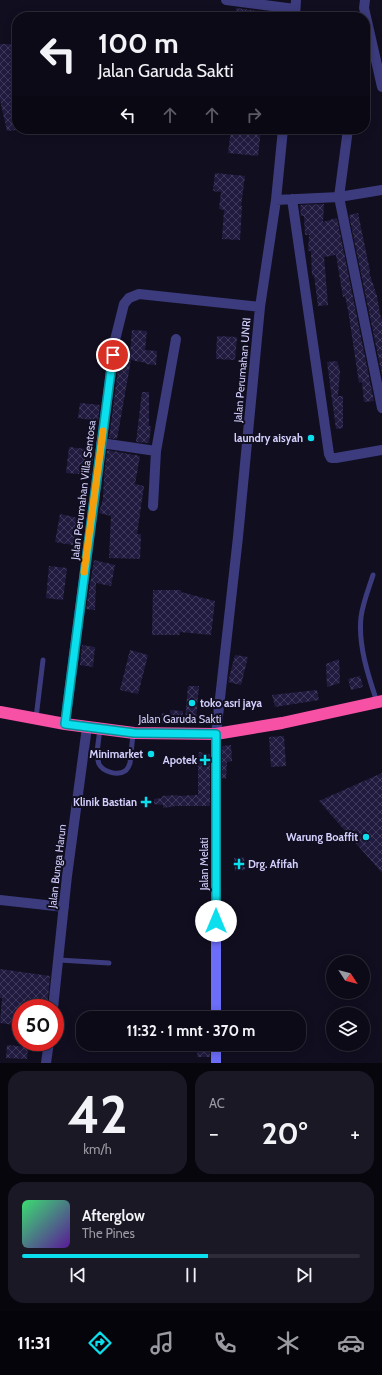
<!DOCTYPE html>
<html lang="id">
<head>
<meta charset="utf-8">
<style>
	body { margin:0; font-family:Cabin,sans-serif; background:#1b1825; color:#f1f3f6; height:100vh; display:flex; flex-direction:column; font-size:15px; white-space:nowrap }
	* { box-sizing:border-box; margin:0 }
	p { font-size:13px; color:#9a9aa2 }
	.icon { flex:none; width:22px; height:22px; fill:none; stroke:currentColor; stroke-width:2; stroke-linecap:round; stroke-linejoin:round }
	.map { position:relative; height:1063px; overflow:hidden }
	.panel { display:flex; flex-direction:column; gap:8px; padding:8px; background:#07060d; flex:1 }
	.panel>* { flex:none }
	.hud { position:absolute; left:12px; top:12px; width:358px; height:122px; border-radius:16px; box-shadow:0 2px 10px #0003,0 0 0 1px #2d2b37; background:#0d0a18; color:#f1f3f6; overflow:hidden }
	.needle { width:26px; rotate:126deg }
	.fabs { position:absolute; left:326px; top:955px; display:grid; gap:8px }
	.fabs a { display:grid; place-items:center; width:44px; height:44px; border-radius:50%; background:#0d0a18; box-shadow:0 2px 10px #0003,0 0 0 1px #2d2b37; font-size:20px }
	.speed { position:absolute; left:12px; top:999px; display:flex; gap:8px; font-size:20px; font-weight:700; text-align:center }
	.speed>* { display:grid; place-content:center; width:52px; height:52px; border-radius:50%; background:#0d0a18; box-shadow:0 2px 10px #0003,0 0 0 1px #2d2b37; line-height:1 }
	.speed .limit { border:6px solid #d22; background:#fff; color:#111 }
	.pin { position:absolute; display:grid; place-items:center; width:34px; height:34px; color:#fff; margin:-17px; border:2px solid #fff; border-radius:50%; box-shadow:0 1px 4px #0007 }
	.me { position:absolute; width:44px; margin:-22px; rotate:0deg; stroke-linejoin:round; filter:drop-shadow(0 0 3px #0008) }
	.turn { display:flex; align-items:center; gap:14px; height:84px; padding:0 20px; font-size:18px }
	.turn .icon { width:52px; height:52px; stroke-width:2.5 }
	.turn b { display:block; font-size:28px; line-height:34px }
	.lanes { display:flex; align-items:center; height:38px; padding:0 20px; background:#0003; justify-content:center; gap:20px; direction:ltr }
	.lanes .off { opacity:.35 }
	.big { font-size:30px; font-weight:800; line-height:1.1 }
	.panel .widget { flex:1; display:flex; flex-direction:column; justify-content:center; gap:6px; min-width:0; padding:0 14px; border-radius:16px; background:#1b1825 }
	.panel .dial { align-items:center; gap:0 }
	.dial b { font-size:52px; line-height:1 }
	.song { display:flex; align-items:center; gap:12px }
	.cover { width:48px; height:48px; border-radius:6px; background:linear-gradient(135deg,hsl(140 70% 55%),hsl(270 70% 35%)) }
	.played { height:4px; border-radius:2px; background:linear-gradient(90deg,#0bdeed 55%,#2d2b37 55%) }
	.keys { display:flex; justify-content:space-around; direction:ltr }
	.heat { display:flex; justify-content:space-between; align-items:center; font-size:22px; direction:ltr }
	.panel .tiles { flex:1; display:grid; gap:8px; grid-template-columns:1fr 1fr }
	.widget:last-child { grid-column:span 2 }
	.trip { position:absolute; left:76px; top:1011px; width:230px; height:40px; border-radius:16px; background:#0d0a18; box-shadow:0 2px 10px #0003,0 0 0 1px #2d2b37; font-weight:800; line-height:40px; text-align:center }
	.tab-bar { display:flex; height:64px; justify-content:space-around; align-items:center; background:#05040a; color:#9a9aa2 }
	.tab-bar .icon { width:28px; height:28px }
	.tab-bar .on { color:#0bdeed }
	.tab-bar b { font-size:18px; color:#f1f3f6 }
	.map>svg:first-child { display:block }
	.building { fill:url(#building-cross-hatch) }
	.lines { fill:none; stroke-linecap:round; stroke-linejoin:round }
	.lane { stroke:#3c3b7d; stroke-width:5 }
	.street { stroke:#3c3b7d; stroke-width:10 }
	.secondary { stroke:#6c6df8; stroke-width:10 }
	.highway { stroke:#f751a6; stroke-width:12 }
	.route-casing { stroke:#07909a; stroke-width:10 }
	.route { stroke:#0bdeed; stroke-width:7 }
	.slow { stroke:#f59e0b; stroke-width:7 }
	.poi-dot { fill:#0bdeed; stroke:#110e20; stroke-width:1.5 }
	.labels { text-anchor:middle; stroke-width:4; stroke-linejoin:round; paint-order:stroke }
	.street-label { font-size:11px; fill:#d3d0fd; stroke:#110e20 }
	.poi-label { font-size:11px; font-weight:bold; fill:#d3d0fd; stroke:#110e20; text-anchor:end }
</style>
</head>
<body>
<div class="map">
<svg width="382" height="1063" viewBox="0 0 382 1063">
	<defs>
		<pattern id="building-cross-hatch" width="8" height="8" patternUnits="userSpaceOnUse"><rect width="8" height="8" fill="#211b40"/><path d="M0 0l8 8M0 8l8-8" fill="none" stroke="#403b5c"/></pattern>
	</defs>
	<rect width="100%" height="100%" fill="#110e20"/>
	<path class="building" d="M236,8L273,13L272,17H235Z
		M0,44H17V130L7,131L0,100Z
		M231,129H261L258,156L228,153Z
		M215,173L245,176L241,206H242L240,240L222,239L224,210L219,209L221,192L213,191Z
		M324,204L323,222L337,218L374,401L364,402L362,382L359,383L348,310L345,296L343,297L336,255L324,257L328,305L318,306L314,275L312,276L311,251H308L309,235H305L304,216H301L300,205Z
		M358,213L370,271L369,272L377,296L381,319L382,318V375L349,215Z
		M132,330L147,331L145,350L157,351L156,365L146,364V363L131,360L117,439L109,438L120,353L130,354Z
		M217,336L237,337L235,360L216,359Z
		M337,361L340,371L338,396H343V428L336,429L327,362Z
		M142,392H149V426H151L149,443L136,442Z
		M80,403L100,405L98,421L78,418Z
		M69,447L94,450L91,475L66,473Z
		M107,450L140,456L135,484L144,486L137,534H141L140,559L109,558L111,516L99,513L103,499L104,477Z
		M60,514L83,519L78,546L55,542Z
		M94,560L115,565L111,586L96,583L95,610L86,609Z
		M49,566L67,568L63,600L46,598Z
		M153,590H181V592L215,601L211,635L180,632V635H152Z
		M82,645L95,647L93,667L80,665Z
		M130,650L148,655L138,694L120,690Z
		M235,655L248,657L241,685L228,682Z
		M339,659L340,683L327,687L326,664Z
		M360,676L363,687L351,690L348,679Z
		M188,686H199L196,721L185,720Z
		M317,690L319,700L275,707L272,695Z
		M170,710L183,711L182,724L160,723L162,713L170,714Z
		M284,736L286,766L271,767L269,737Z
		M231,745L232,761L227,762L226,779L222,778V746Z
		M199,752L210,754V806H176L163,808V805L154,804V799L162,798V796L178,795V796L198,795V767L197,766Z
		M382,773V873L319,801Z
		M244,857L245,870L235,871L234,858Z
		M0,969L50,976L47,1008H21V1026L0,1023L2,998H0Z
		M198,1044H210V1057H197Z
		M7,1045L28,1047L27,1059L6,1058Z"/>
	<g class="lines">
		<path class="lane" d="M373,575C369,588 363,602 361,617C358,645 368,675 377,702
			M36,718L43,660
			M100,729C99,740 95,754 99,764C103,772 118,776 125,771C128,769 129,766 130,763L133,734
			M59,960L109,963"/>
		<path class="street" d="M226,0L295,9
			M365,0L364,8L382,87
			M295,17L296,0
			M348,129L339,197L382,408
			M292,199L329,454L331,458H336L382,450
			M276,200L339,197L382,190
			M101,443L156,451
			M153,506L156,451L176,339
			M65,724L115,340L124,304L129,298L139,294L260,307
			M216,734L238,537L260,307L276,200L283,129
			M0,900L64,907
			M53,1008L67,876L87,727
			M46,1063L49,1042"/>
		<path class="secondary" d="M216,1018V734
			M216,1063V1044"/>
		<path class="highway" d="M0,712L65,724L134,733L216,734L282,723L382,701"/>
	</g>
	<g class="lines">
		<defs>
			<path id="route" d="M113,355L65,724L134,733L216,734V921"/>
		</defs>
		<use href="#route" class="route-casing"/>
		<use href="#route" class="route"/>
		<path class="slow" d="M84,572L103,431"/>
	</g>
	<g class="poi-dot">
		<circle cx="311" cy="438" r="4"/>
		<circle cx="192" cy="703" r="4"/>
		<circle cx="151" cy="754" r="4"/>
		<path d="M203 754h4v4h4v4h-4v4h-4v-4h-4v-4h4z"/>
		<path d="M144 796h4v4h4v4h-4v4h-4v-4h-4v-4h4z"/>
		<circle cx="366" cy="837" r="4"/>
		<path d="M237 858h4v4h4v4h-4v4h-4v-4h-4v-4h4z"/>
	</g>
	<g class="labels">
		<g class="street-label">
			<text transform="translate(242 370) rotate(-85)" y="4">Jalan Perumahan UNRI</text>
			<text transform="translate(83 490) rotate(-83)" y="4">Jalan Perumahan Villa Sentosa</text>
			<text x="180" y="723">Jalan Garuda Sakti</text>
			<text transform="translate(204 864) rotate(-90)" y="4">Jalan Melati</text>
			<text transform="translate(57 866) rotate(-83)" y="4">Jalan Bunga Harun</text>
		</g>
		<g class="poi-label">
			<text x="303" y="442">laundry aisyah</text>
			<text x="200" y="707" text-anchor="start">toko asri jaya</text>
			<text x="143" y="758">Minimarket</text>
			<text x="197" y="764">Apotek</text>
			<text x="137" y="806">Klinik Bastian</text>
			<text x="358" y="841">Warung Boaffit</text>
			<text x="248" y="868" text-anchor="start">Drg. Afifah</text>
		</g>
	</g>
</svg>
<div class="fabs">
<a><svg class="needle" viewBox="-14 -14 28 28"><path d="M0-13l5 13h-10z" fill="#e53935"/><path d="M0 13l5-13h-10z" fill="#9a9aa2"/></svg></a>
<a><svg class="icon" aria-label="layers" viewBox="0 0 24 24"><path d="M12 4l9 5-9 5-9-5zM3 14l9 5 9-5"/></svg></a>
</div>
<div class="speed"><div class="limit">50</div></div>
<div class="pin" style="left:113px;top:355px;background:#d93025"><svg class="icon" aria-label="arrive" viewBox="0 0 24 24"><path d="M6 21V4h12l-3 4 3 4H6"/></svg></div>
<svg class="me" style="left:216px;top:921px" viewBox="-20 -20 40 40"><circle r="19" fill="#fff"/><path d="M0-13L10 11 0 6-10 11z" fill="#0bdeed"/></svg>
<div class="trip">11:32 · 1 mnt · 370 m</div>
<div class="hud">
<div class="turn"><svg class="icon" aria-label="left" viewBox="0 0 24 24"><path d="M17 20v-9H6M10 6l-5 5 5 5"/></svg><div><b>100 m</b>Jalan Garuda Sakti</div></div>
<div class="lanes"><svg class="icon" aria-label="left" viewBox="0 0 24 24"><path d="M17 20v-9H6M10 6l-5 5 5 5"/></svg><svg class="icon off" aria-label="ahead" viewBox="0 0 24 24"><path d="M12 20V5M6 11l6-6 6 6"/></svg><svg class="icon off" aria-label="ahead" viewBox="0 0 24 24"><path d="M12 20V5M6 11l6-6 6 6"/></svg><svg class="icon off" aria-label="right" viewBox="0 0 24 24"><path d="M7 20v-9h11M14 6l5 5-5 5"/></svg></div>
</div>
</div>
<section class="panel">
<div class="tiles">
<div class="widget dial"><b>42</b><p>km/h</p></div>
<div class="widget"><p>AC</p>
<div class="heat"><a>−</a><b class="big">20°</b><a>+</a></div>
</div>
<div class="widget">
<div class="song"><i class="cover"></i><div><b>Afterglow</b><p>The Pines</p></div></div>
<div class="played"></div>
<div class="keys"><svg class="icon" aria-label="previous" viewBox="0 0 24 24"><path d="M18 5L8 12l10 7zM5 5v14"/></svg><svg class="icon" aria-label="pause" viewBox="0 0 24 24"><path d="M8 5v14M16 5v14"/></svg><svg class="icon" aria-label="next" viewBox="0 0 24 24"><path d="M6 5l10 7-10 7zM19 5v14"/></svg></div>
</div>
</div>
</section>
<nav class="tab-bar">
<b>11:31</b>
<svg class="icon on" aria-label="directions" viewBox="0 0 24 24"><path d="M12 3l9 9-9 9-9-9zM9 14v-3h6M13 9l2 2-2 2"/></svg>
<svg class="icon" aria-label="music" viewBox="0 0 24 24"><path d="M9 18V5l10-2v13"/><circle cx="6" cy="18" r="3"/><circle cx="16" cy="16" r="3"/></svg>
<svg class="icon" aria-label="phone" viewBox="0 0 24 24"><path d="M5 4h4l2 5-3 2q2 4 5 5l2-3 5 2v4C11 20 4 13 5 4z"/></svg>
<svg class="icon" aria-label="climate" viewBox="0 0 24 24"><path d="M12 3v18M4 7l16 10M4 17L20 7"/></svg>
<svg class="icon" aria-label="car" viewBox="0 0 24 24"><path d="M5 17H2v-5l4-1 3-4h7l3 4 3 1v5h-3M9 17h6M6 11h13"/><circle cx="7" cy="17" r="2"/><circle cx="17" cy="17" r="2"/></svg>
</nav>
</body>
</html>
